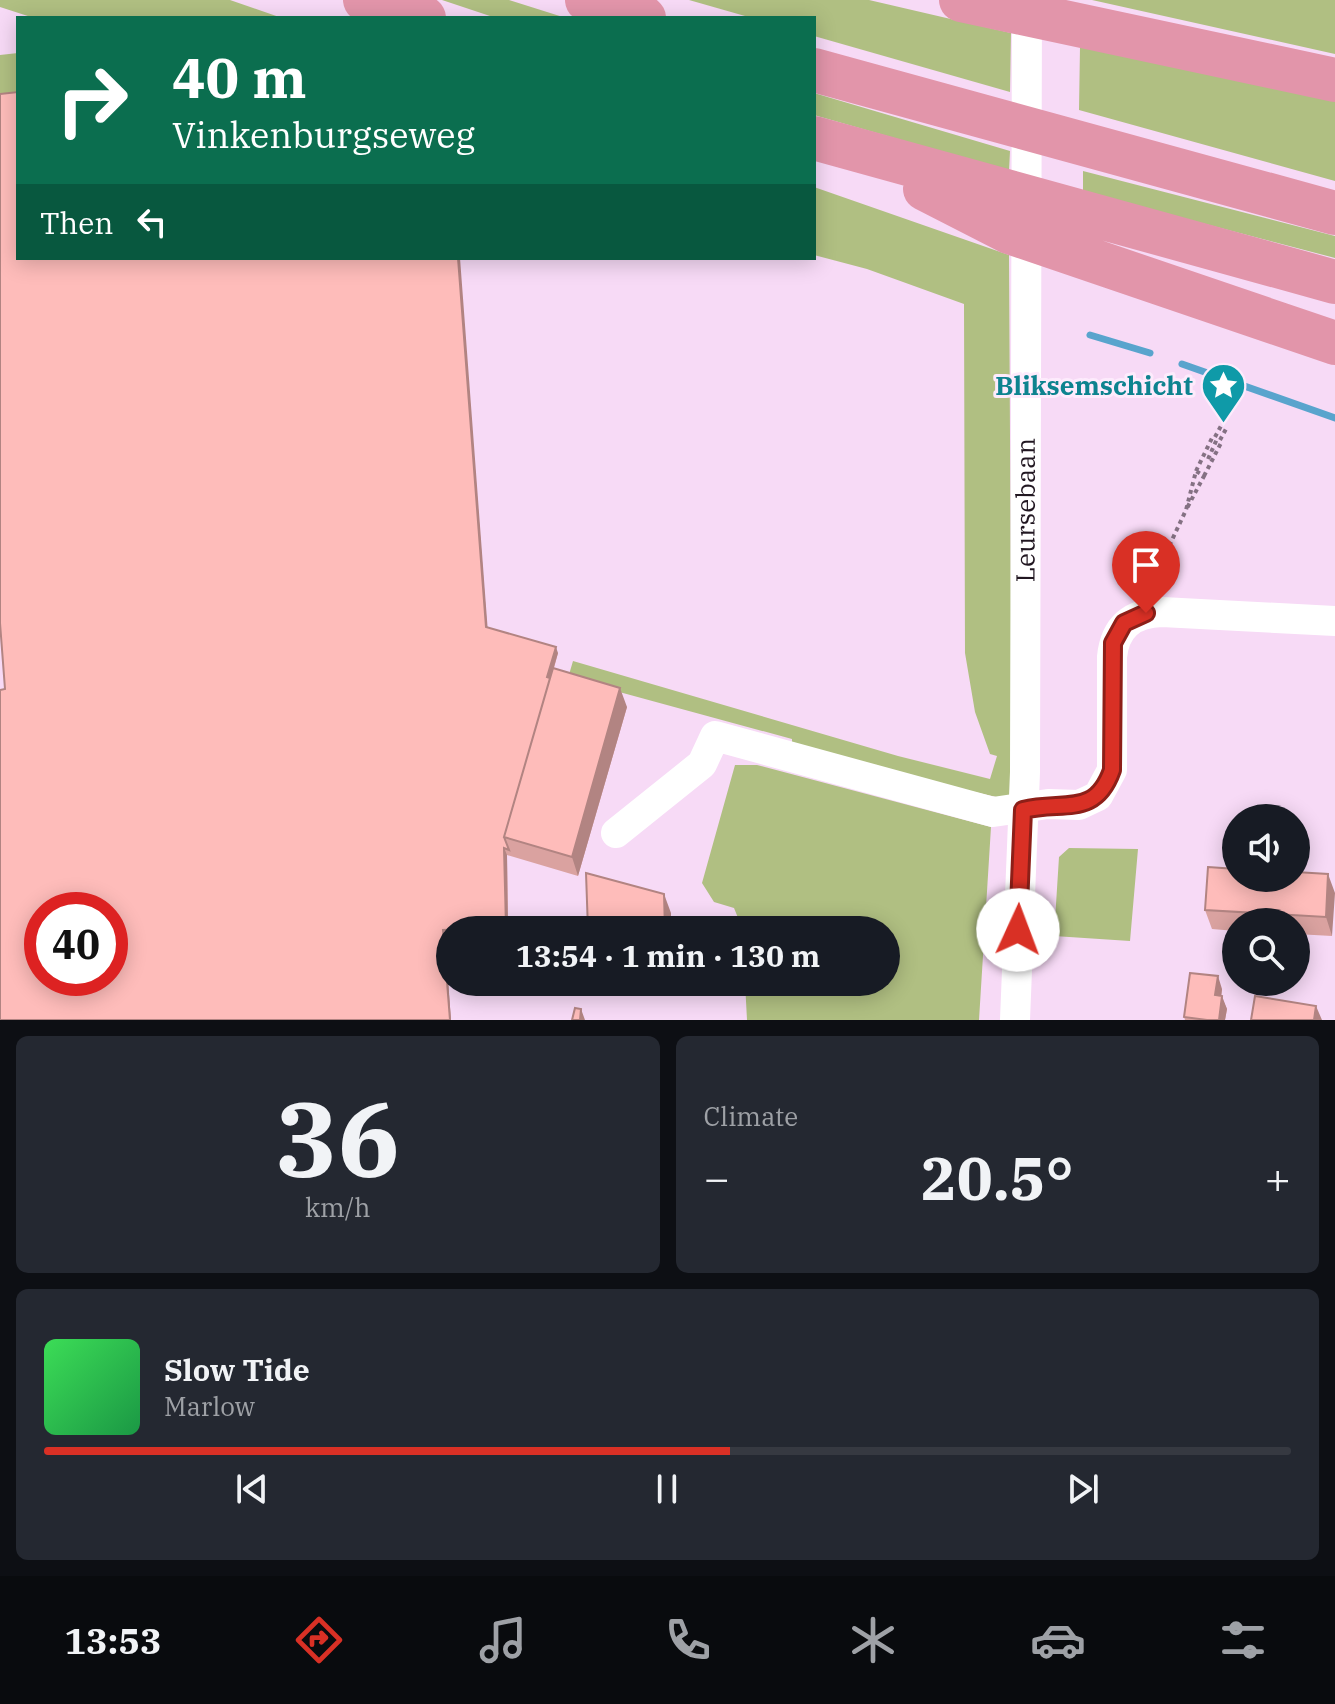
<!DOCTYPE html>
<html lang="en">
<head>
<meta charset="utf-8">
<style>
	body { margin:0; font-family:"IBM Plex Serif",serif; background:#242831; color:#f1f3f6; height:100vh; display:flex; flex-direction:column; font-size:30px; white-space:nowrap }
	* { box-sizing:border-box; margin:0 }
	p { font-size:26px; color:#9ea1a6 }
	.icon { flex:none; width:44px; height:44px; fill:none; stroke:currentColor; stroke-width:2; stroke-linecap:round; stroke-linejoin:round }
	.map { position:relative; height:1020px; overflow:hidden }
	.details { display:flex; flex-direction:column; gap:16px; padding:16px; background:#0d0f14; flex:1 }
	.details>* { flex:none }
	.top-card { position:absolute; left:16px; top:16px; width:800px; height:244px; border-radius:0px; box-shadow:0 4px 20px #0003; background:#0b6e4f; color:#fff; overflow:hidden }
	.fabs { position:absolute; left:1222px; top:804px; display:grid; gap:16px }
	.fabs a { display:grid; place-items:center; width:88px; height:88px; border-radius:50%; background:#171b24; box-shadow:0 4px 20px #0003; font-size:40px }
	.speed { position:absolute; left:24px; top:892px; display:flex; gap:16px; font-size:40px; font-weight:700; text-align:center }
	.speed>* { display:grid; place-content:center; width:104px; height:104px; border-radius:50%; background:#171b24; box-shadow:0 4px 20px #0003; line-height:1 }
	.speed .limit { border:12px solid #d22; background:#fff; color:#111 }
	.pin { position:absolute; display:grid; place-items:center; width:68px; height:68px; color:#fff; margin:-82px -34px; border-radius:50% 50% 50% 0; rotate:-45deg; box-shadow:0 0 8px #0007 }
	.pin .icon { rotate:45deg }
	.me { position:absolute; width:88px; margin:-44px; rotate:2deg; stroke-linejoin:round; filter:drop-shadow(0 0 6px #0008) }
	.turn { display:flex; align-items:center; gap:28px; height:168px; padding:0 24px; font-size:36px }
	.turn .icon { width:104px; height:104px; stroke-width:2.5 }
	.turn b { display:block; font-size:56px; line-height:68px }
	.then { display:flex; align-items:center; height:76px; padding:0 24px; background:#0003; gap:16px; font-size:30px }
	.big { font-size:60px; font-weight:700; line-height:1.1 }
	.details .tile { flex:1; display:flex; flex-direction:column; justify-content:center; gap:12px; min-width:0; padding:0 28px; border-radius:12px; background:#242831 }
	.details .dial { align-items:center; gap:0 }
	.dial b { font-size:104px; line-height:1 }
	.song { display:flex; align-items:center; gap:24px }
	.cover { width:96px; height:96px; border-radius:12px; background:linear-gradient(135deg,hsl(130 70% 55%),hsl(140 70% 35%)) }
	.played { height:8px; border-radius:4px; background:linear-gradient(90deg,#d93025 55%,#363941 55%) }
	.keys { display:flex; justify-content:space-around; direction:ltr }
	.heat { display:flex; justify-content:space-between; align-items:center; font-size:44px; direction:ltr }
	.details .tiles { flex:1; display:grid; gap:16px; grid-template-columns:1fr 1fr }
	.tile:last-child { grid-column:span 2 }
	.trip { position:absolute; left:436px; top:916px; width:464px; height:80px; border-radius:40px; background:#171b24; box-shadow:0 4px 20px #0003; font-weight:700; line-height:80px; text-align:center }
	.tabs { display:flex; height:128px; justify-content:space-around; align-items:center; background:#090b0e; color:#9ea1a6 }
	.tabs .icon { width:56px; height:56px }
	.tabs .active { color:#d93025 }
	.tabs b { font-size:36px; color:#f1f3f6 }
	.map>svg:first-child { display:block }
	.green { fill:#b0bf82 }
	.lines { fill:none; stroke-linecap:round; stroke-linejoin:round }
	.stream { stroke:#59a4cd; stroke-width:7 }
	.path { stroke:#847183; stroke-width:4; stroke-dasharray:4 4; stroke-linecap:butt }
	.minor { stroke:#fff; stroke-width:30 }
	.highway { stroke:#e295aa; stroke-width:44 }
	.wall { fill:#daa2a0 }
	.shaded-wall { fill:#b28482 }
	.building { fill:#febcba; stroke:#b28482; stroke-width:2; fill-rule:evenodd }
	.route-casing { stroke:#8d1f18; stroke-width:20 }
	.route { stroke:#d93025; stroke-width:14 }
	.labels { text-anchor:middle; stroke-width:6; stroke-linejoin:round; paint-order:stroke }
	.culture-label { font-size:26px; font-weight:bold; fill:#0d838f; stroke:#fdebfc; text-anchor:end }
	.street-label { font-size:26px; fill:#211721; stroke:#fdebfc }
</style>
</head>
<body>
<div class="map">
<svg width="1335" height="1020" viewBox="0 0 1335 1020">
	<rect width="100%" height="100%" fill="#f7daf6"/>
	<path class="green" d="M0,0H230L282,18H34L0,7Z
		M442,0H509L566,18H496Z
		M689,0H869L1011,33L1010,92L814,36V18H752Z
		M1092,0H1335V54Z
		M1080,47L1335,97V181L1079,110Z
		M18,53V99L0,100V55Z
		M814,93L1010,151L1009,171L814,115Z
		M1083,171L1335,236V258L1083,192Z
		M814,187L1009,255L1012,794L1005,799L792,750V739L568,678L573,661L898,756L990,779L997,756L990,754L975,712L965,653L964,304L867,269L814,255Z
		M735,765H757L991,827L979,1020H747L745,982H886V930H743L734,908L714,902L702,883Z
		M1069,848L1138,849L1130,941L1054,936L1059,857Z"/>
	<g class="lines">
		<path class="stream" d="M1090,335L1150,353
			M1182,364L1335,418"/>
		<path class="path" d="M1215,437L1222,424
			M1220,440L1227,427
			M1208,459L1217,439
			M1196,471L1213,436
			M1204,476L1222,441
			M1149,589L1186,510L1196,471L1204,476L1186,510"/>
		<g class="minor">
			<path d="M616,833L702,764L715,736L993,812L1048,804L1079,805L1098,796L1112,770V657C1115,627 1132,613 1162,612L1335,621"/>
			<path id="s1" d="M1015,1020L1025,772L1027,0"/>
		</g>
		<path class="highway" d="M365,0L424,18
			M587,0L644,18
			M961,0L1335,80
			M814,70L1335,213
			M814,138L1335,282
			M925,189L1009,232L1335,343"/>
	</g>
	<path class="wall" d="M488,627L558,653L554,668L627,707L578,876L507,855L508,930H450V937H445L5,689Z
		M1328,874L1332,936L1296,934V922H1236V931L1212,929L1205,910Z
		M595,982H673V984L596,986Z
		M1222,989L1221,996L1227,1009L1225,1020H1185L1184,1017Z"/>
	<path class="shaded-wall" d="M458,258H460L488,633L486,627Z
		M556,647L558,653L549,684L547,677Z
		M620,688L627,707L578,876L572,857Z
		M504,848L507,855L508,930L506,927Z
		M1328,874L1335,893L1332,936L1326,917Z
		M664,894L671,913V930H665Z
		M443,930L445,937L451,1020H450Z
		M1218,976L1222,989L1220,1008L1215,995Z
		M1222,996L1227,1009L1225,1020H1219Z
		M1316,1006L1322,1020H1314Z
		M581,1009L585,1020H580Z"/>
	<path class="building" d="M18,92V258H458L486,627L556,647L547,677L550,678L504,837L509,850L504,848L506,927L443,930L450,1020H0V690L5,689L0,623V94ZM42,910H110V978H42Z
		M553,668L620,688L572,857L504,837Z
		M1208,867L1236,869V878H1296V872L1328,874L1326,917L1205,910Z
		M586,873L664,894L665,930H588Z
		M1190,973L1218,976L1215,995L1222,996L1219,1020H1207L1184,1017Z
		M1255,996L1316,1006L1314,1020H1251Z
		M575,1008L581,1009L580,1020H572Z"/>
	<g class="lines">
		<defs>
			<path id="route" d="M1018,930L1023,810C1064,800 1095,818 1112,770L1113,643L1124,623L1146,613"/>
		</defs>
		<use href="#route" class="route-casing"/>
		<use href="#route" class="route"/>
	</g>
	<defs>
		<symbol id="sight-pin" viewBox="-11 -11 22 30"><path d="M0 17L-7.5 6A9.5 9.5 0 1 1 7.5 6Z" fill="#0f9aa8" stroke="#fdebfc"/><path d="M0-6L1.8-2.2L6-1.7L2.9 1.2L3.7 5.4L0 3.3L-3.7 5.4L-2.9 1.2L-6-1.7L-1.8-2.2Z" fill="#fff"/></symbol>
	</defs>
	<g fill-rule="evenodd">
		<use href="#sight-pin" x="1198" y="360" width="51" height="69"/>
	</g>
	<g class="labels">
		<g class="culture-label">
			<text x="1193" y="395">Bliksemschicht</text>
		</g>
		<g class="street-label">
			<text dy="9" stroke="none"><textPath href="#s1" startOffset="510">Leursebaan</textPath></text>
		</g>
	</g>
</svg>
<div class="fabs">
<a><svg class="icon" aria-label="sound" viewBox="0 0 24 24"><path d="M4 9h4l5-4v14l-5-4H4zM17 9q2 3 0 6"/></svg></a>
<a><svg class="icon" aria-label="search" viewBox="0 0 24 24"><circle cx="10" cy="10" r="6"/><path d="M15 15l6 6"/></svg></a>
</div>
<div class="speed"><div class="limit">40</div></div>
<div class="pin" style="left:1146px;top:613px;background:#d93025"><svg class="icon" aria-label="arrive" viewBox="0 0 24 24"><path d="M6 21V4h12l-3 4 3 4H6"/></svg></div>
<svg class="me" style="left:1018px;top:930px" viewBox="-20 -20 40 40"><circle r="19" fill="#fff"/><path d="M0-13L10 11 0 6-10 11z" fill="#d93025"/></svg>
<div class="trip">13:54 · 1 min · 130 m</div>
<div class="top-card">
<div class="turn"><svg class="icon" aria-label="right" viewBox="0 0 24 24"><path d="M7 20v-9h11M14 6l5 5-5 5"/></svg><div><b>40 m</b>Vinkenburgseweg</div></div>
<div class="then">Then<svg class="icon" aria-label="left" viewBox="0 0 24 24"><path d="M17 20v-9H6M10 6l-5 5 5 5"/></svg></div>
</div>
</div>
<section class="details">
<div class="tiles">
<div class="tile dial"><b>36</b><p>km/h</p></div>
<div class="tile"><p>Climate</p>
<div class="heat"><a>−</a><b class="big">20.5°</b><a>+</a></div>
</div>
<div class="tile">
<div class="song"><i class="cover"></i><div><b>Slow Tide</b><p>Marlow</p></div></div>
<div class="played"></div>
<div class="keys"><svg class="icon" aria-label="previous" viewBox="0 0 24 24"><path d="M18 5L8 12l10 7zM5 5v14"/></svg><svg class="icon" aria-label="pause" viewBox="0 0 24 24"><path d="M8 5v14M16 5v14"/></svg><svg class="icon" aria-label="next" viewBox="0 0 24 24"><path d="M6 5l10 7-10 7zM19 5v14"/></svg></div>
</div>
</div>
</section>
<nav class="tabs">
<b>13:53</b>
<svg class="icon active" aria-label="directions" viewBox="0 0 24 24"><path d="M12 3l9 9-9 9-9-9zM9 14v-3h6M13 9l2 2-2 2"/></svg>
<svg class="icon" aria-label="music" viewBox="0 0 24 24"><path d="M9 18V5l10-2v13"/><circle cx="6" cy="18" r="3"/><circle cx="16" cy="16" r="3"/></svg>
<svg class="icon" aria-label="phone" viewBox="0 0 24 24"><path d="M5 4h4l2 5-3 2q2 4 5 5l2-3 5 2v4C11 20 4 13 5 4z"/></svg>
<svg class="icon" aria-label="climate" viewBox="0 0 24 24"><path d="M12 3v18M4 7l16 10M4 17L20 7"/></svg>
<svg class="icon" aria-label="car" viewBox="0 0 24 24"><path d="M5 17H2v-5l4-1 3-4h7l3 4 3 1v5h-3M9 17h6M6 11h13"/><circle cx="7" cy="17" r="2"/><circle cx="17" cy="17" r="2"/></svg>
<svg class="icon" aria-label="filters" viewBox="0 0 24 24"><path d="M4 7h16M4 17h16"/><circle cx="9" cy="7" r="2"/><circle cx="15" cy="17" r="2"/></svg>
</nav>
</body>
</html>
